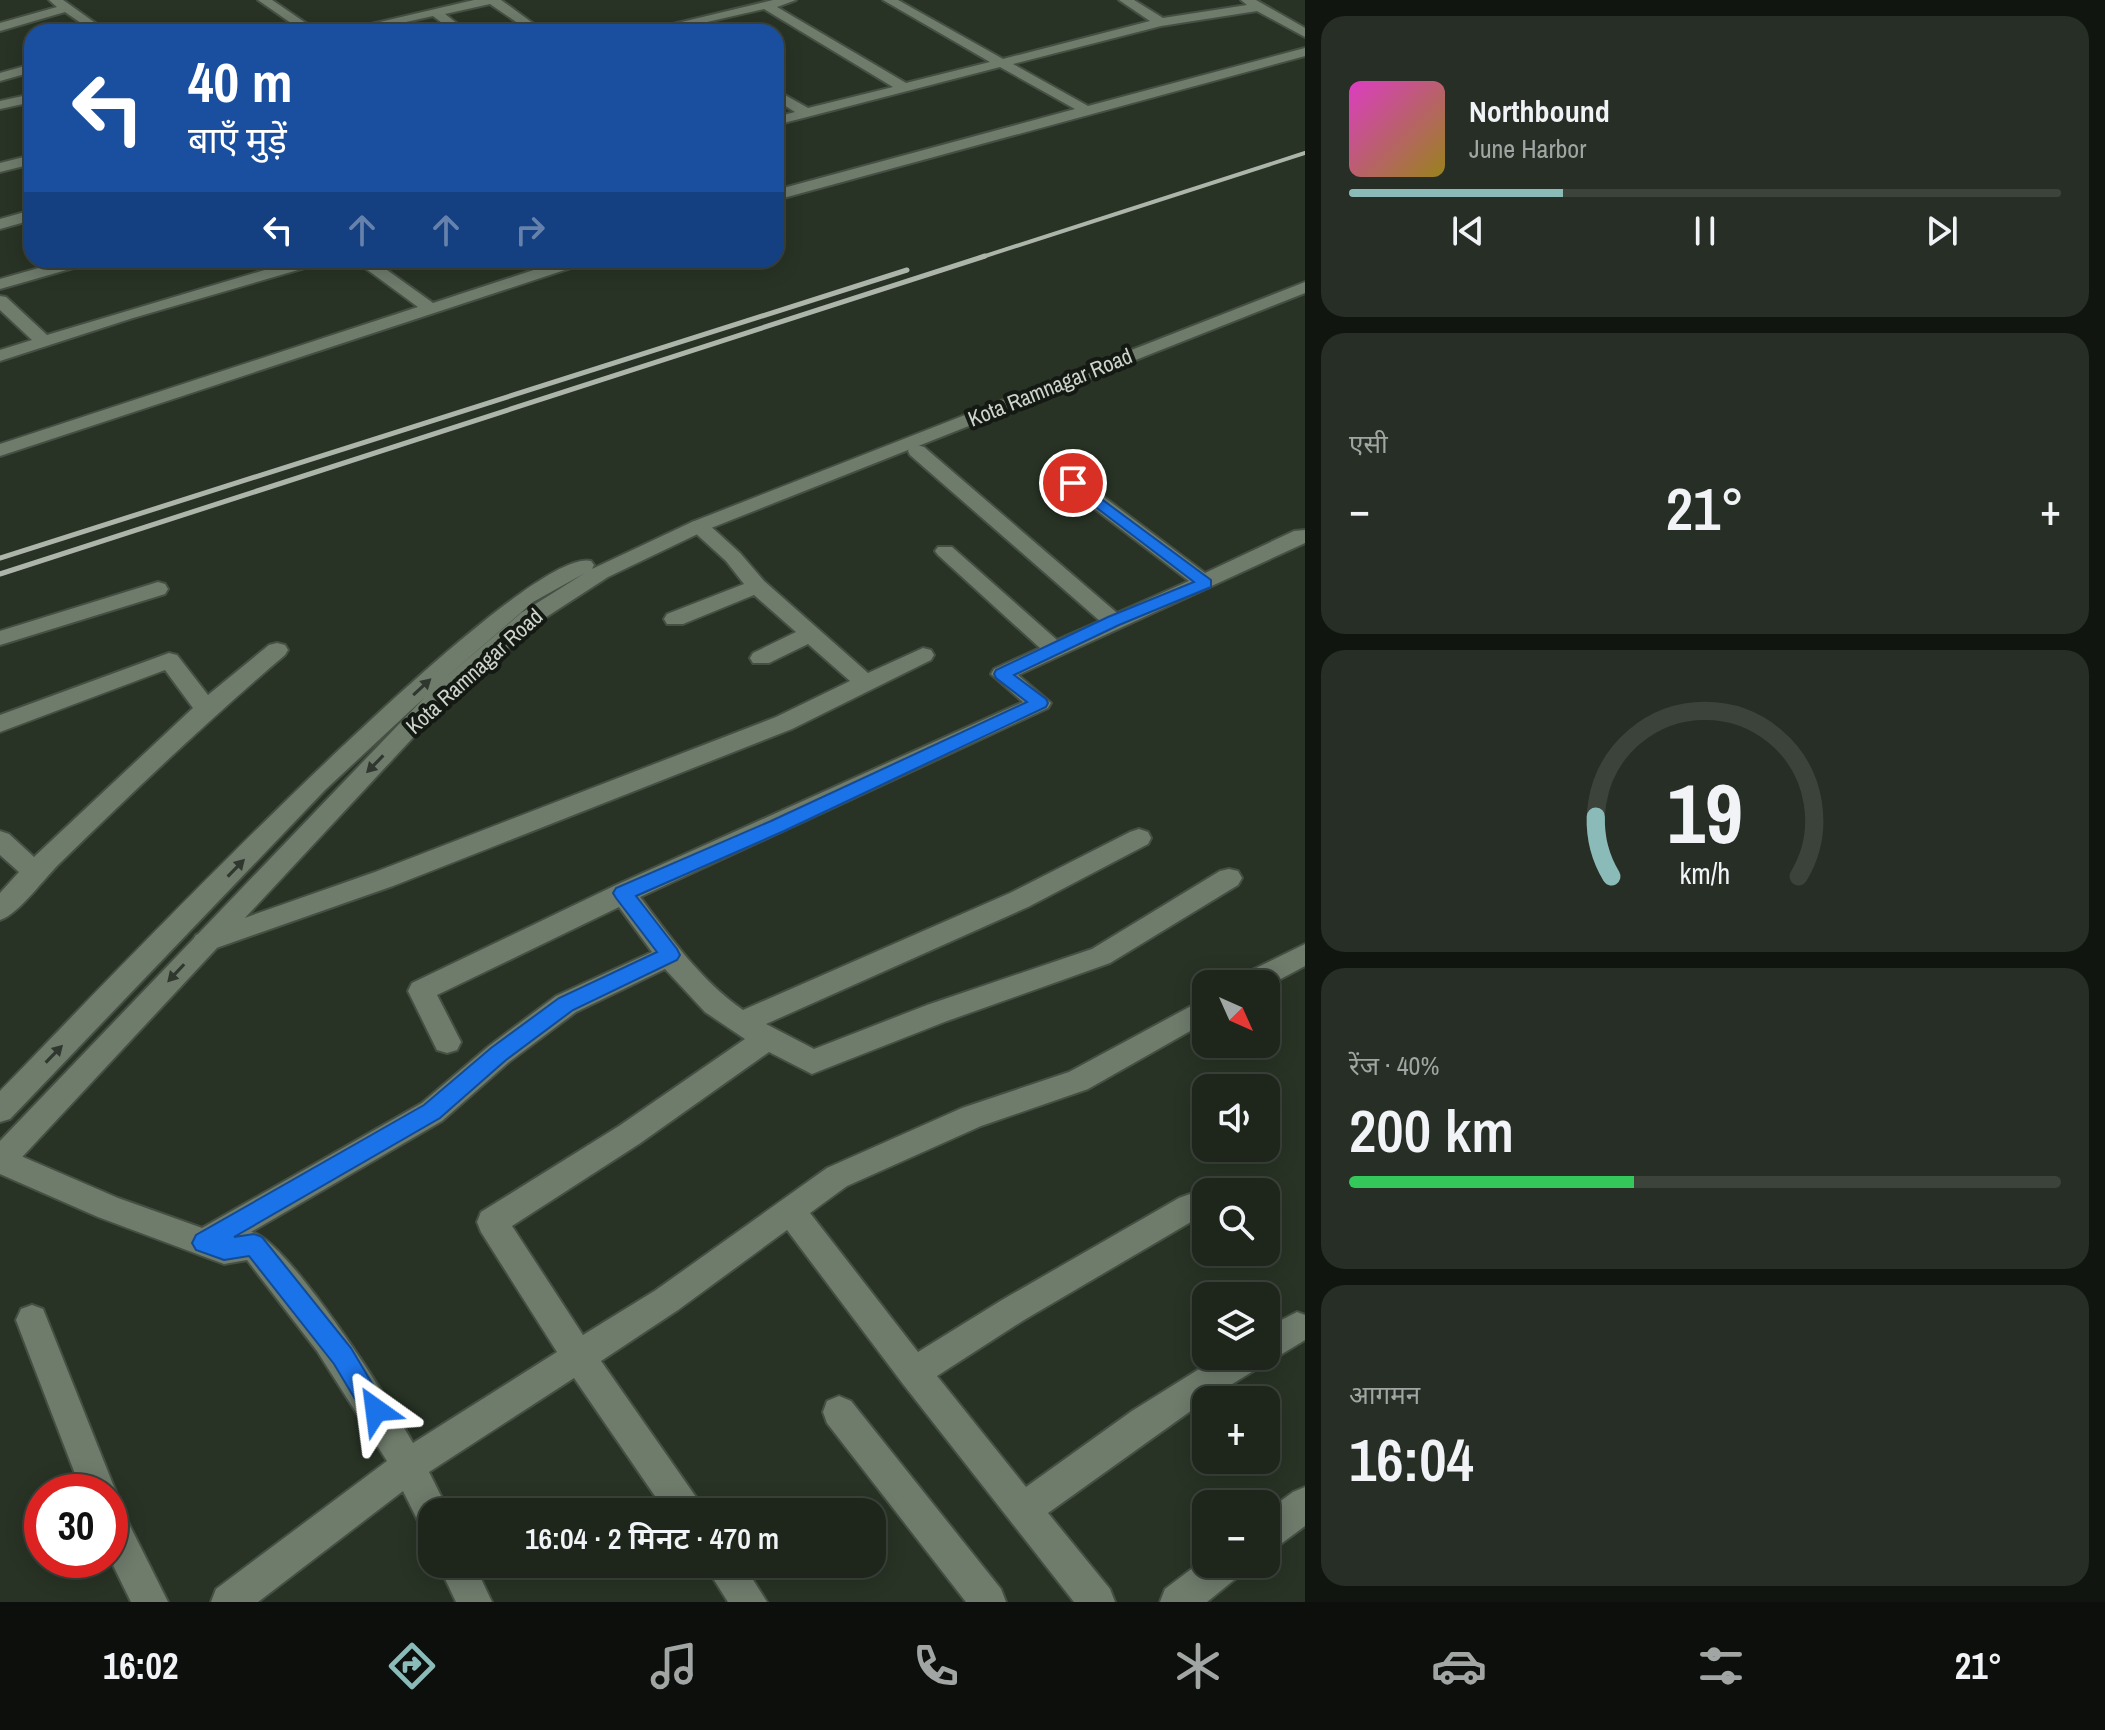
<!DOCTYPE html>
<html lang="hi">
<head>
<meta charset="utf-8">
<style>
	body { margin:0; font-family:"Archivo Narrow","Noto Sans Devanagari",sans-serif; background:#262e25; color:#f1f3f6; height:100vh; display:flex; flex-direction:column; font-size:30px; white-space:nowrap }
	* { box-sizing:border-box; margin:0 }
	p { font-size:26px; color:#a1a5a3 }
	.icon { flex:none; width:44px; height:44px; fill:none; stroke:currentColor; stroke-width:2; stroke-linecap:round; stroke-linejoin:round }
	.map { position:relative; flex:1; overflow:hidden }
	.drawer { display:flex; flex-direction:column; gap:16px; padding:16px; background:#10150f; width:800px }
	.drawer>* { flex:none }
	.hud { position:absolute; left:24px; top:24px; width:760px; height:244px; border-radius:24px; box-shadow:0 4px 20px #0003,0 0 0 2px #3c433b; background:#1a4fa0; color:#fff; overflow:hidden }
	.needle { width:52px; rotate:135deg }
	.buttons { position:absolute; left:1192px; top:970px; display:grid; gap:16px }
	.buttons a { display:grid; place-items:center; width:88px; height:88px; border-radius:16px; background:#1e261c; box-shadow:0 4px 20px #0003,0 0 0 2px #3c433b; font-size:40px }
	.speed { position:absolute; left:24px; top:1474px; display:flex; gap:16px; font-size:40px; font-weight:700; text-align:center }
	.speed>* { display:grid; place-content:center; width:104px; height:104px; border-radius:50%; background:#1e261c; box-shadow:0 4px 20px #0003,0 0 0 2px #3c433b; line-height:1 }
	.speed .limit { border:12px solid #d22; background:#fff; color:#111 }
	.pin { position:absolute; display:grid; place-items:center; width:68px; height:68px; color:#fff; margin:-34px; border:4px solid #fff; border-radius:50%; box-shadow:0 2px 8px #0007 }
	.me { position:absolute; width:88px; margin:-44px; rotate:329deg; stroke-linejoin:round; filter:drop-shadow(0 0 6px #0008) }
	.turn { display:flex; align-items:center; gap:28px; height:168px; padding:0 32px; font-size:36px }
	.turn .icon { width:104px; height:104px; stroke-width:2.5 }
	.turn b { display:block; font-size:56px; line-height:68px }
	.lanes { display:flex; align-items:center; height:76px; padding:0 32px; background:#0003; justify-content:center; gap:40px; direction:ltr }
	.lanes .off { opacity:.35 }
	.big { font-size:60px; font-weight:600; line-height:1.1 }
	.drawer .widget { flex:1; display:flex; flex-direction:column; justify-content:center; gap:12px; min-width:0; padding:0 28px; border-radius:24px; background:#262e25 }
	.drawer .dial { align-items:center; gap:0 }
	.dial svg { height:208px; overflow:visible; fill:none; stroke:#3c433b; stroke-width:7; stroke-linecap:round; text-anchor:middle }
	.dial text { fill:#f1f3f6; stroke:none }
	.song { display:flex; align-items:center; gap:24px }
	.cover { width:96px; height:96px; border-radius:12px; background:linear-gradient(135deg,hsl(310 70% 55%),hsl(50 70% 35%)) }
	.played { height:8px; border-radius:4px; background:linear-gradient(90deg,#8bbbb9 30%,#3c433b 30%) }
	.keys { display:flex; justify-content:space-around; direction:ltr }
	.heat { display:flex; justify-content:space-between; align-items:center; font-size:44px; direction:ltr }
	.charge { height:12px; border-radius:6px; background:linear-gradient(90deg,#34c759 40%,#3c433b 0) }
	.trip { position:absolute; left:418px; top:1498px; width:468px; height:80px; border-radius:24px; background:#1e261c; box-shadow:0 4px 20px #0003,0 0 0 2px #3c433b; font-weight:600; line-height:80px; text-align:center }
	.menu { display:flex; height:128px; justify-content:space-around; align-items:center; background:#0c0f0b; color:#a1a5a3 }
	.menu .icon { width:56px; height:56px }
	.menu .on { color:#8bbbb9 }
	.menu b { font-size:36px; color:#f1f3f6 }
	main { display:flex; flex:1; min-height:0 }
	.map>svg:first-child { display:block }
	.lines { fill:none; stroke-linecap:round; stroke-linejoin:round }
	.street-casing { stroke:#454f43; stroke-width:4 }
	.secondary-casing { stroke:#454f43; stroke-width:4 }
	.street { fill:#6f7c6c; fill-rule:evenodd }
	.secondary { fill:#6f7c6c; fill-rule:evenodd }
	.rail-far1 { stroke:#adb5ab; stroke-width:4 }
	.rail { stroke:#adb5ab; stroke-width:5 }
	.oneway { fill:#2f372e }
	.route { fill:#1a73e8; stroke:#114b97; stroke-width:2 }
	.labels { text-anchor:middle; stroke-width:8; stroke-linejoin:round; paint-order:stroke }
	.street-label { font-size:22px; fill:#cdd4cb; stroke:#141913 }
</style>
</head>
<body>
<main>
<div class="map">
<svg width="1305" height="1602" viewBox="0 0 1305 1602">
	<rect width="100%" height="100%" fill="#283325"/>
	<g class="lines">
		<defs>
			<path id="street" d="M49,0H63L108,32H94L65,12L0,31V23L57,7Z
				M258,0H272L319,32H304Z
				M474,0H501L545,32H531L490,4L445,14L468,32H454L433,16L361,32H337Z
				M773,0H796L777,7L906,83L990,62L883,0H898L1003,59L1150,21L1119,0H1134L1163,18L1247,5L1241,0H1256L1305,28V37L1257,11L1161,26L1013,64L1088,106L1305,48V56L776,200V190L1075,109L1000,67L776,125V117L795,112L776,100V90L808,108L893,87L764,9L663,32H640Z
				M32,64V72L0,81V73Z
				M32,94V102L0,109V101Z
				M32,155V164L0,172V163Z
				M32,210V220L0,229V219Z
				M67,260H93L91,263L0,289V279Z
				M298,260H324L322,263L133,318L0,361V350L32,340L0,310V296L6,297L47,335Z
				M354,260H373L433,303L564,260H588L586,263L0,456V444L418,307Z
				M917,445L924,447L1117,613L1189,581L1066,487L1063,483L1066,479H1080L1205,573L1294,531L1305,530V543L1018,675L1051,703L1048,708L640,897C671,938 700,980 743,1010L1010,893L1130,832L1139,829L1148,832L1151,838L1148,844L1028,907L766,1024L814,1049L927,1005L1092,949L1220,871L1229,869L1238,871L1242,878L1238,885L1110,963L947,1021L822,1070L812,1074L769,1052L639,1144L512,1226L583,1335L656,1290L827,1168L962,1108L1069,1072L1206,998V1022L1088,1089L981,1126L847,1186L810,1213L918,1352L1002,1300L1179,1198L1190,1194L1201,1198L1205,1207L1201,1216L1024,1320L937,1376L1026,1487L1132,1411L1220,1356H1266V1328L1297,1312L1305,1315V1340L1277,1357L1263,1360L1260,1367L1206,1400L1048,1513L1110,1589L1115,1602H1074L903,1384L787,1230L678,1310L601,1361L698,1500L703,1512H666L574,1378L429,1472L449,1512H432V1530L420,1525L403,1491L258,1602H211L216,1589L387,1461L317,1351L247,1260L224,1264L98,1217L0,1174V1147L118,1198L202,1228L422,1103L489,1046L556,996L652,952L619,907L437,995L461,1042L457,1050L447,1053L437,1050L408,991L412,983L614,886L1023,702L991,674L994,669L1040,648L938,555L935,551L938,547H952L1057,640L1100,621L910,455L908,451L910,447ZM665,969L705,1012L745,1039L619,1126L481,1212L477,1222L481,1232L557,1352L413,1443C393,1406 286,1237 251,1232L442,1121L509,1062L576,1012Z
				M699,520L706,522L740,553L764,581L868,673L923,648L931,650L934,655L931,660L792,729L393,886L205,952L196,949L192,942L196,935L375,872L776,717L850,681L808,644L769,663H753L750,658L753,653L796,632L754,595L683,624H667L664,619L667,614L744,584L726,561L692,530L689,526L692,522Z
				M158,582L165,584L168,589L165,594L0,645V631Z
				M277,643L285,645L288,650L285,655C207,721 134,791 61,862C45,877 19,914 0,920V893L19,872L0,855V831L9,834L34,857L193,708L165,670L0,732V715L169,653L177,655L208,695L269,645Z
				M1305,944V966L1266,987V984H1236L1240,976Z
				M32,1305L43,1309L116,1492L110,1504V1492H82L16,1320L21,1309Z
				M839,1396L851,1401L1001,1589L1006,1602H966L827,1423L823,1412L827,1401Z
				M1305,1487V1526L1278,1546L1266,1551V1512L1293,1492Z
				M110,1505L122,1510L168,1602H131L110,1559Z
				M1206,1558V1564H1245L1239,1576L1207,1602H1160L1165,1589Z
				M438,1564H474L492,1602H456Z
				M704,1564H743L767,1602H728Z"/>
			<path id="secondary" d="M1305,282V293L706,530L608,577L537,623L448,700L10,1170L0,1174V1141L425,697L325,790L10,1119L0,1122V1091C72,1018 519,542 591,561L594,565L592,569L692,522ZM585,573L521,613L442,681L533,602Z"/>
		</defs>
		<use href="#street" class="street-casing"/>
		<use href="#secondary" class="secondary-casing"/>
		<use href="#street" class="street"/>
		<use href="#secondary" class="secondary"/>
		<path class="rail-far1" d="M979,258L1305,153"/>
		<path class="rail" d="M0,558L907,270
			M0,574L985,256"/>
	</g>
	<defs><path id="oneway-solid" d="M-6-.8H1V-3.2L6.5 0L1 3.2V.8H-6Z" transform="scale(2)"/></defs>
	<g class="oneway">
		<use href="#oneway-solid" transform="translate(422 687) rotate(-43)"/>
		<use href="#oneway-solid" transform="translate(375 764) rotate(134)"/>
		<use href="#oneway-solid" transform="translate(236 868) rotate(-46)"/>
		<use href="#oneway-solid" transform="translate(176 973) rotate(133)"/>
		<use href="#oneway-solid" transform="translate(54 1054) rotate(-46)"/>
	</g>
	<path class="route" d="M1073,478L1211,580V587L1119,625L1014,675L1046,699L1048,703L1046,707L784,831L636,896L677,949L680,955L677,960L573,1010L506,1060L440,1118L234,1237L254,1234L262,1237L351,1348L388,1410L384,1419L376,1423L367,1419L334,1364L249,1256L224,1260L196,1250L192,1243L196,1235L424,1105L491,1048L559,998L657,952L616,898L613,893L616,888L771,821L1027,702L996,678L994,674L996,670L1108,617L1194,582L1068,486V480Z"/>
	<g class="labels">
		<g class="street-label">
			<text transform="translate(1050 387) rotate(-22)" y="8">Kota Ramnagar Road</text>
			<text transform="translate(474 671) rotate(-42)" y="8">Kota Ramnagar Road</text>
		</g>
	</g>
</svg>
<div class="buttons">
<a><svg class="needle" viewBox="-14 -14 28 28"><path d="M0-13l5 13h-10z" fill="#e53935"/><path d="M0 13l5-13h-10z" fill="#a1a5a3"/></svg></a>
<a><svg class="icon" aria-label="sound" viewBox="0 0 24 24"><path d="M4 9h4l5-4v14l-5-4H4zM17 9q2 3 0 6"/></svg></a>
<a><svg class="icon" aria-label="search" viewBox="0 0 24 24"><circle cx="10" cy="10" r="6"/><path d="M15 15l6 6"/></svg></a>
<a><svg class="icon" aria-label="layers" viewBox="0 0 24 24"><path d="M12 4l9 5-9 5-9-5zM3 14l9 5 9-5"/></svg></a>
<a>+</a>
<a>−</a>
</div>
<div class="speed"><div class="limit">30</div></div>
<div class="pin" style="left:1073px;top:483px;background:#d93025"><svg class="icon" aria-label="arrive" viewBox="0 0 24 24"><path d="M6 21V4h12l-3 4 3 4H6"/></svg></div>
<svg class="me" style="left:376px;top:1410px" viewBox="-20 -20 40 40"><path d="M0-17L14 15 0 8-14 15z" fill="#1a73e8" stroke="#fff" stroke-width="4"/></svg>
<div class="trip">16:04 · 2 मिनट · 470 m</div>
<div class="hud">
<div class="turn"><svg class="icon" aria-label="left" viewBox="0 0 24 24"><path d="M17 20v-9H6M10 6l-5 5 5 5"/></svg><div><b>40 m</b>बाएँ मुड़ें</div></div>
<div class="lanes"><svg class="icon" aria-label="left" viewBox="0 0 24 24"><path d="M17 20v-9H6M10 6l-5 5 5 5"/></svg><svg class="icon off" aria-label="ahead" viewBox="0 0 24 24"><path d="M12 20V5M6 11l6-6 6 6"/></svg><svg class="icon off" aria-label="ahead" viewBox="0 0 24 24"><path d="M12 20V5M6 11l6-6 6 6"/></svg><svg class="icon off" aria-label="right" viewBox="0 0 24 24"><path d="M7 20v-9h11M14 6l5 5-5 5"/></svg></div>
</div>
</div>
<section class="drawer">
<div class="widget">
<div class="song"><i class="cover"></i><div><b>Northbound</b><p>June Harbor</p></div></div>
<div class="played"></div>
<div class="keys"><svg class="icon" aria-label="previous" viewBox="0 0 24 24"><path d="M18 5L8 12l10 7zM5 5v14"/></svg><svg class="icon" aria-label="pause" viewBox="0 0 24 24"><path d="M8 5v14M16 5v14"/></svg><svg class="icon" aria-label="next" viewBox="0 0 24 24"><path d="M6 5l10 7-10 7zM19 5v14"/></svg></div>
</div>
<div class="widget"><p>एसी</p>
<div class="heat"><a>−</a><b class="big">21°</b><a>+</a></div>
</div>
<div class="widget dial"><svg viewBox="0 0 100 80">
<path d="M14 69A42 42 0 1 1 86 69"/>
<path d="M14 69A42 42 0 0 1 8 46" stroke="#8bbbb9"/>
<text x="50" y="56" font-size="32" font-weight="700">19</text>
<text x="50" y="72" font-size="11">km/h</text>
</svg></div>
<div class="widget"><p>रेंज · 40%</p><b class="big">200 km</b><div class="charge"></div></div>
<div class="widget"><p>आगमन</p><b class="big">16:04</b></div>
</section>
</main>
<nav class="menu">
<b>16:02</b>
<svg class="icon on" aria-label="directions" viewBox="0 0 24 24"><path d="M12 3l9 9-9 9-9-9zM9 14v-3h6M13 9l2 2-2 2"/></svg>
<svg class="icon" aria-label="music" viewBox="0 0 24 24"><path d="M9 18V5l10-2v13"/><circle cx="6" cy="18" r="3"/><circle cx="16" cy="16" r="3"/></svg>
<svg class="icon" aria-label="phone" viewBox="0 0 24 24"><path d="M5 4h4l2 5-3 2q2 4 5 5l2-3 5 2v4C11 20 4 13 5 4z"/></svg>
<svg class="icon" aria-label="climate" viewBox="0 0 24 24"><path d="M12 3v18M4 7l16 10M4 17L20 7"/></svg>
<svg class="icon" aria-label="car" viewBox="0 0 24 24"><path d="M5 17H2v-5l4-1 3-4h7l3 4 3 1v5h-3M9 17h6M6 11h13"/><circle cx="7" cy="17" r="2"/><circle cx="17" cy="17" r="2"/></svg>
<svg class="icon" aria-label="filters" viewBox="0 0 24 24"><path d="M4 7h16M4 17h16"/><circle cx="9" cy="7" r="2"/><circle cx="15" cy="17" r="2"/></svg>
<b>21°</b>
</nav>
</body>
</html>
